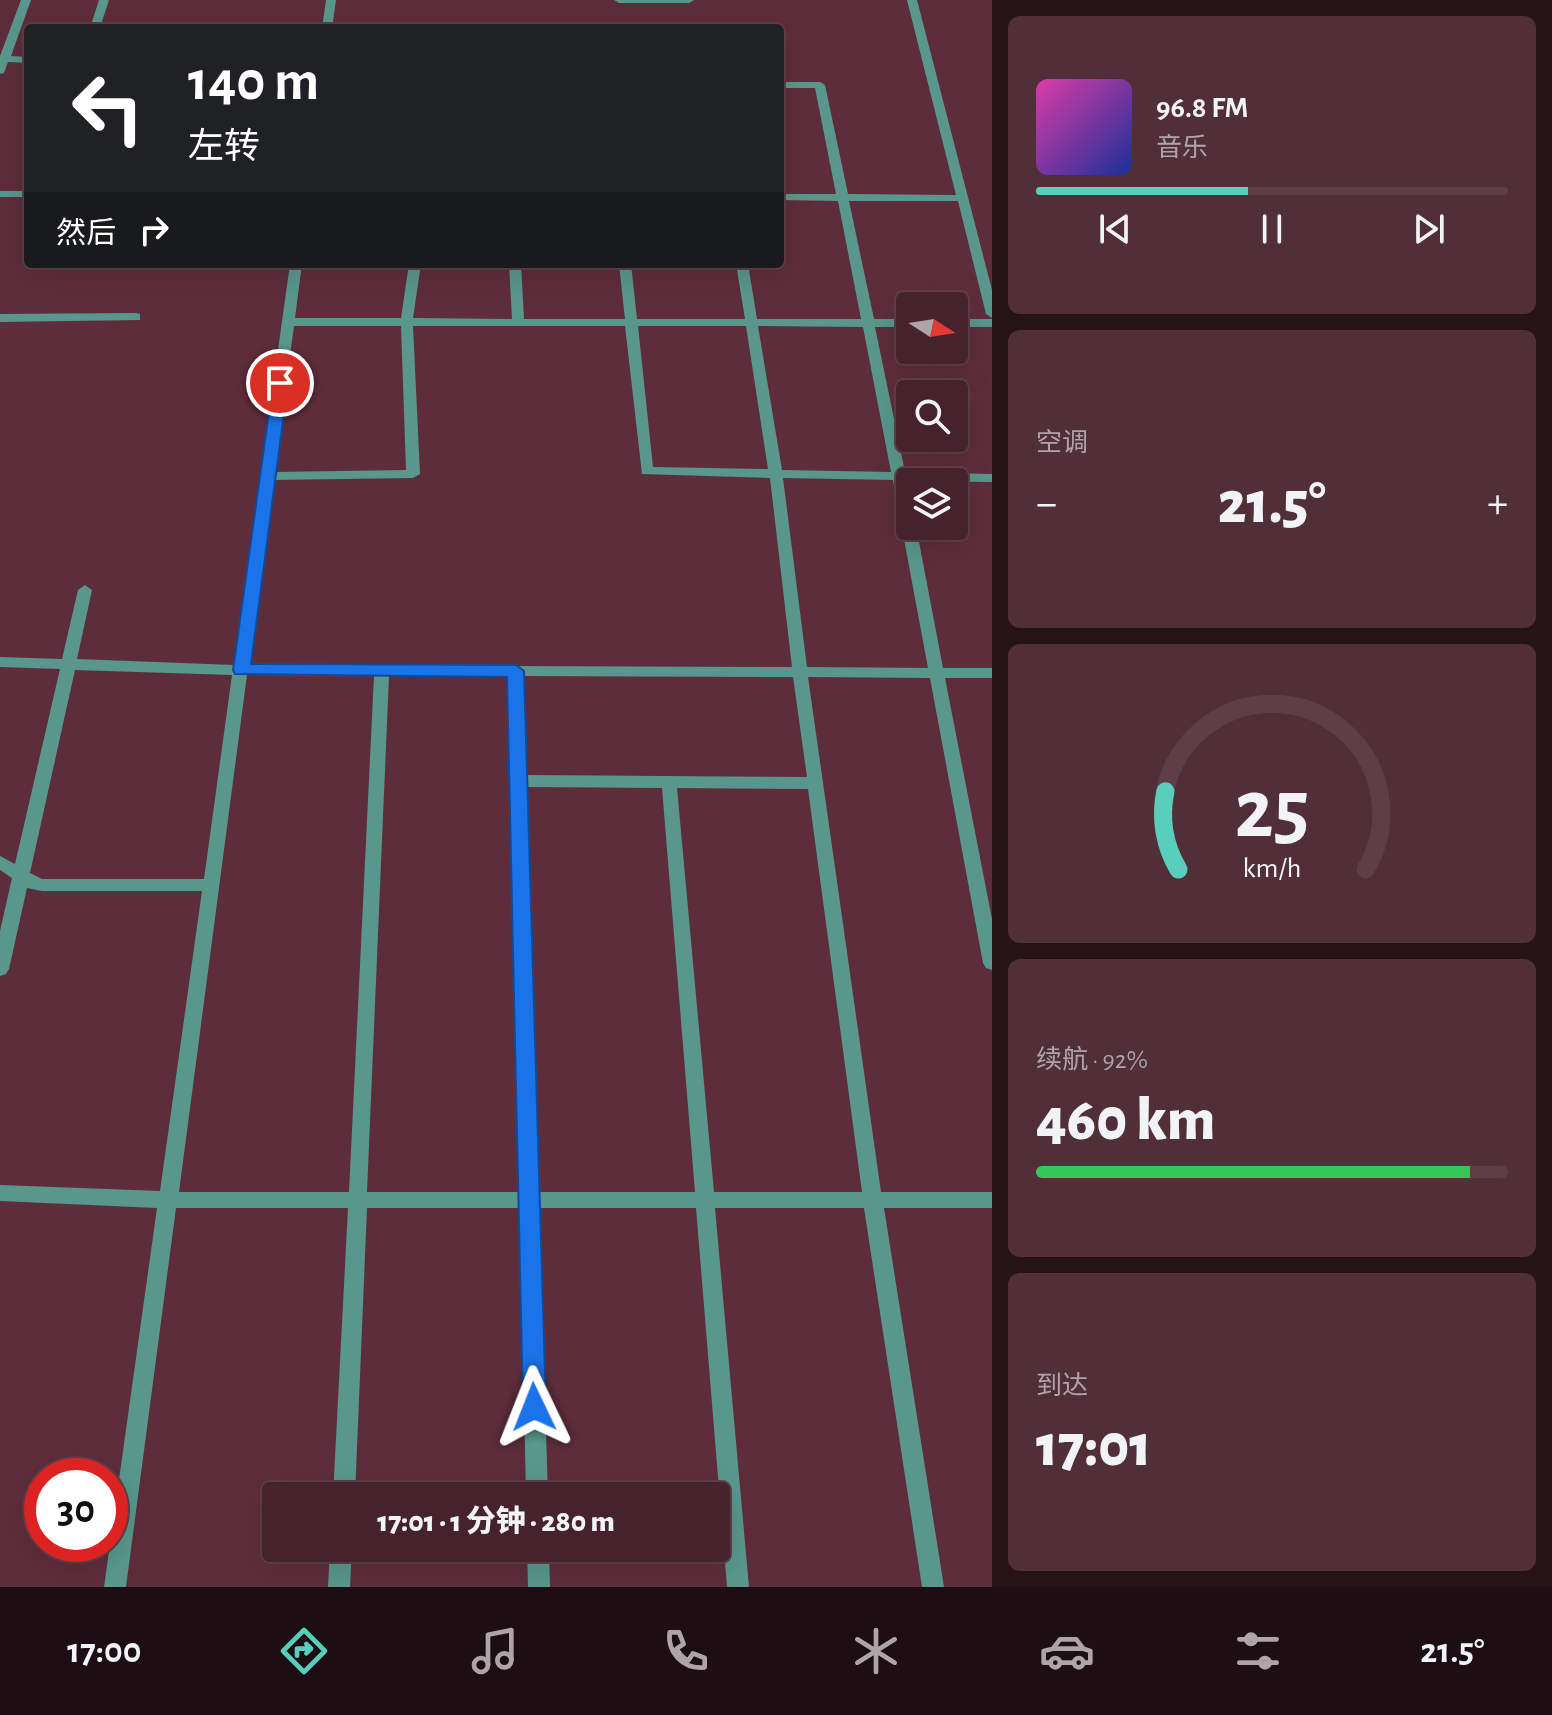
<!DOCTYPE html>
<html lang="zh">
<head>
<meta charset="utf-8">
<style>
	body { margin:0; font-family:"Alegreya Sans","Noto Sans SC",sans-serif; background:#502f38; color:#f1f3f6; height:100vh; display:flex; flex-direction:column; font-size:30px; white-space:nowrap }
	* { box-sizing:border-box; margin:0 }
	p { font-size:26px; color:#b0a4a9 }
	.icon { flex:none; width:44px; height:44px; fill:none; stroke:currentColor; stroke-width:2; stroke-linecap:round; stroke-linejoin:round }
	.map { position:relative; flex:1; overflow:hidden }
	.details { display:flex; flex-direction:column; gap:16px; padding:16px; background:#261318; width:560px }
	.details>* { flex:none }
	.guide { position:absolute; left:24px; top:24px; width:760px; height:244px; border-radius:8px; box-shadow:0 8px 32px #0002,0 0 0 2px #5e3f48; background:#202124; color:#fff; overflow:hidden }
	.needle { width:52px; rotate:102deg }
	.tools { position:absolute; left:896px; top:292px; display:grid; gap:16px }
	.tools a { display:grid; place-items:center; width:72px; height:72px; border-radius:8px; background:#46222c; box-shadow:0 8px 32px #0002,0 0 0 2px #5e3f48; font-size:40px }
	.speed { position:absolute; left:24px; top:1458px; display:flex; gap:16px; font-size:40px; font-weight:700; text-align:center }
	.speed>* { display:grid; place-content:center; width:104px; height:104px; border-radius:50%; background:#46222c; box-shadow:0 8px 32px #0002,0 0 0 2px #5e3f48; line-height:1 }
	.speed .limit { border:12px solid #d22; background:#fff; color:#111 }
	.pin { position:absolute; display:grid; place-items:center; width:68px; height:68px; color:#fff; margin:-34px; border:4px solid #fff; border-radius:50%; box-shadow:0 2px 8px #0007 }
	.me { position:absolute; width:88px; margin:-44px; rotate:358deg; stroke-linejoin:round; filter:drop-shadow(0 0 6px #0008) }
	.turn { display:flex; align-items:center; gap:28px; height:168px; padding:0 32px; font-size:36px }
	.turn .icon { width:104px; height:104px; stroke-width:2.5 }
	.turn b { display:block; font-size:56px; line-height:68px }
	.then { display:flex; align-items:center; height:76px; padding:0 32px; background:#0003; gap:16px; font-size:30px }
	.big { font-size:60px; font-weight:800; line-height:1.1 }
	.details .widget { flex:1; display:flex; flex-direction:column; justify-content:center; gap:12px; min-width:0; padding:0 28px; border-radius:12px; background:#502f38 }
	.details .dial { align-items:center; gap:0 }
	.dial svg { height:208px; overflow:visible; fill:none; stroke:#5e3f48; stroke-width:7; stroke-linecap:round; text-anchor:middle }
	.dial text { fill:#f1f3f6; stroke:none }
	.song { display:flex; align-items:center; gap:24px }
	.cover { width:96px; height:96px; border-radius:12px; background:linear-gradient(135deg,hsl(320 70% 55%),hsl(230 70% 35%)) }
	.played { height:8px; border-radius:4px; background:linear-gradient(90deg,#5acebd 45%,#5e3f48 45%) }
	.keys { display:flex; justify-content:space-around; direction:ltr }
	.heat { display:flex; justify-content:space-between; align-items:center; font-size:44px; direction:ltr }
	.charge { height:12px; border-radius:6px; background:linear-gradient(90deg,#34c759 92%,#5e3f48 0) }
	.trip { position:absolute; left:262px; top:1482px; width:468px; height:80px; border-radius:8px; background:#46222c; box-shadow:0 8px 32px #0002,0 0 0 2px #5e3f48; font-weight:800; line-height:80px; text-align:center }
	.tabs { display:flex; height:128px; justify-content:space-around; align-items:center; background:#1c0e12; color:#b0a4a9 }
	.tabs .icon { width:56px; height:56px }
	.tabs .active { color:#5acebd }
	.tabs b { font-size:36px; color:#f1f3f6 }
	main { display:flex; flex:1; min-height:0 }
	.map>svg:first-child { display:block }
	.lines { fill:none; stroke-linecap:round; stroke-linejoin:round }
	.minor { fill:#59978c; fill-rule:evenodd }
	.route { fill:#1a73e8; stroke:#114b97; stroke-width:2 }
</style>
</head>
<body>
<main>
<div class="map">
<svg width="992" height="1587" viewBox="0 0 992 1587">
	<rect width="100%" height="100%" fill="#5e2d3b"/>
	<g class="lines">
		<path class="minor" d="M21,0H31L11,56L28,57V63L8,62L4,73L0,74V56Z
			M99,0H109L100,28H90Z
			M326,0H336L332,28H322Z
			M614,0H694L689,3H619Z
			M907,0H917L992,290V318L986,314L958,201H849L874,319H910V327H875L905,472L992,474V482L907,481L910,498V526H916L943,668H992V678H945L992,919V970L986,968L983,963L930,678L808,677L881,1192H992V1208H884L944,1587H922L864,1208H715L749,1587H727L696,1208H539L548,1496H526L520,1208H367L355,1496H333L348,1208H176L126,1587H104L157,1208L0,1201V1185L160,1191L202,891H42L27,888L9,969L6,974L0,976V931L12,878L0,870V856L15,864L60,669L0,667V657L62,659L78,590L85,585L92,590L77,659L234,665L290,264H302L295,318H401L409,264H421L413,318L512,319L509,264H521L524,319H625L619,264H631L637,319H745L736,264H748L757,319H861L838,201L780,200V194H836L815,88H780V82H820L825,85L848,194L956,195ZM294,326H401L406,470L274,472ZM413,326H625L642,474L770,478L792,667L249,665L273,480L413,478L420,474ZM638,326H746L768,469L653,467ZM758,326L863,327L891,472L782,470ZM783,478L893,480L928,668L807,667ZM75,670L232,675L204,879H42L30,873ZM247,675L374,676L349,1192H179ZM389,676H509L520,1192H367ZM524,676L793,677L807,777L527,775ZM527,787L662,788L695,1192H539ZM677,788L808,789L862,1192H714Z
			M0,191H28V197H0Z
			M136,313L140,314V320L0,322V314Z
			M954,319H992V327H954Z
			M330,1548H352L350,1587H328Z
			M527,1548H549L550,1587H528Z"/>
	</g>
	<path class="route" d="M280,379L288,383L251,664L516,665L524,671L546,1407L543,1415L534,1418L526,1415L523,1407L507,677L235,674L233,670L273,383Z"/>
</svg>
<div class="tools">
<a><svg class="needle" viewBox="-14 -14 28 28"><path d="M0-13l5 13h-10z" fill="#e53935"/><path d="M0 13l5-13h-10z" fill="#b0a4a9"/></svg></a>
<a><svg class="icon" aria-label="search" viewBox="0 0 24 24"><circle cx="10" cy="10" r="6"/><path d="M15 15l6 6"/></svg></a>
<a><svg class="icon" aria-label="layers" viewBox="0 0 24 24"><path d="M12 4l9 5-9 5-9-5zM3 14l9 5 9-5"/></svg></a>
</div>
<div class="speed"><div class="limit">30</div></div>
<div class="pin" style="left:280px;top:383px;background:#d93025"><svg class="icon" aria-label="arrive" viewBox="0 0 24 24"><path d="M6 21V4h12l-3 4 3 4H6"/></svg></div>
<svg class="me" style="left:534px;top:1407px" viewBox="-20 -20 40 40"><path d="M0-17L14 15 0 8-14 15z" fill="#1a73e8" stroke="#fff" stroke-width="4"/></svg>
<div class="trip">17:01 · 1 分钟 · 280 m</div>
<div class="guide">
<div class="turn"><svg class="icon" aria-label="left" viewBox="0 0 24 24"><path d="M17 20v-9H6M10 6l-5 5 5 5"/></svg><div><b>140 m</b>左转</div></div>
<div class="then">然后<svg class="icon" aria-label="right" viewBox="0 0 24 24"><path d="M7 20v-9h11M14 6l5 5-5 5"/></svg></div>
</div>
</div>
<section class="details">
<div class="widget">
<div class="song"><i class="cover"></i><div><b>96.8 FM</b><p>音乐</p></div></div>
<div class="played"></div>
<div class="keys"><svg class="icon" aria-label="previous" viewBox="0 0 24 24"><path d="M18 5L8 12l10 7zM5 5v14"/></svg><svg class="icon" aria-label="pause" viewBox="0 0 24 24"><path d="M8 5v14M16 5v14"/></svg><svg class="icon" aria-label="next" viewBox="0 0 24 24"><path d="M6 5l10 7-10 7zM19 5v14"/></svg></div>
</div>
<div class="widget"><p>空调</p>
<div class="heat"><a>−</a><b class="big">21.5°</b><a>+</a></div>
</div>
<div class="widget dial"><svg viewBox="0 0 100 80">
<path d="M14 69A42 42 0 1 1 86 69"/>
<path d="M14 69A42 42 0 0 1 9 39" stroke="#5acebd"/>
<text x="50" y="56" font-size="32" font-weight="700">25</text>
<text x="50" y="72" font-size="11">km/h</text>
</svg></div>
<div class="widget"><p>续航 · 92%</p><b class="big">460 km</b><div class="charge"></div></div>
<div class="widget"><p>到达</p><b class="big">17:01</b></div>
</section>
</main>
<nav class="tabs">
<b>17:00</b>
<svg class="icon active" aria-label="directions" viewBox="0 0 24 24"><path d="M12 3l9 9-9 9-9-9zM9 14v-3h6M13 9l2 2-2 2"/></svg>
<svg class="icon" aria-label="music" viewBox="0 0 24 24"><path d="M9 18V5l10-2v13"/><circle cx="6" cy="18" r="3"/><circle cx="16" cy="16" r="3"/></svg>
<svg class="icon" aria-label="phone" viewBox="0 0 24 24"><path d="M5 4h4l2 5-3 2q2 4 5 5l2-3 5 2v4C11 20 4 13 5 4z"/></svg>
<svg class="icon" aria-label="climate" viewBox="0 0 24 24"><path d="M12 3v18M4 7l16 10M4 17L20 7"/></svg>
<svg class="icon" aria-label="car" viewBox="0 0 24 24"><path d="M5 17H2v-5l4-1 3-4h7l3 4 3 1v5h-3M9 17h6M6 11h13"/><circle cx="7" cy="17" r="2"/><circle cx="17" cy="17" r="2"/></svg>
<svg class="icon" aria-label="filters" viewBox="0 0 24 24"><path d="M4 7h16M4 17h16"/><circle cx="9" cy="7" r="2"/><circle cx="15" cy="17" r="2"/></svg>
<b>21.5°</b>
</nav>
</body>
</html>
